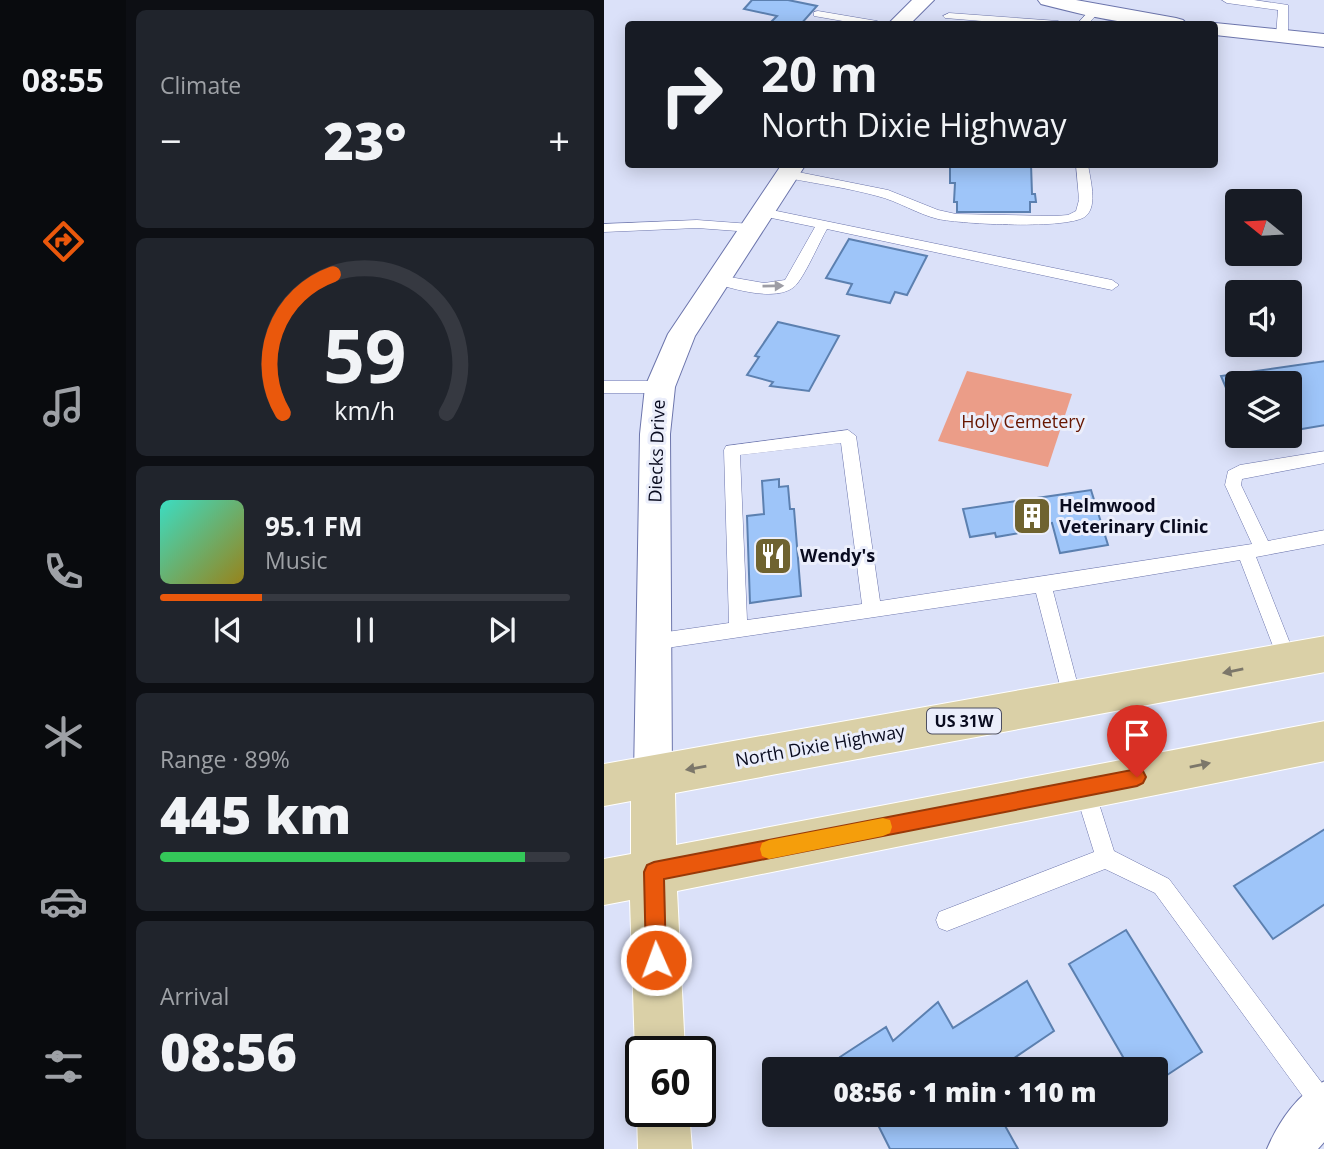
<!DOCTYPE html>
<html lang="en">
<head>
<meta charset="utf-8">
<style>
	body { margin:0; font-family:"Open Sans",sans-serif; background:#20242c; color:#f1f3f6; height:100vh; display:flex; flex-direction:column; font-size:26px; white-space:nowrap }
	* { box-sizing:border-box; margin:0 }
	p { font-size:23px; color:#9ea1a6 }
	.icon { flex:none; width:38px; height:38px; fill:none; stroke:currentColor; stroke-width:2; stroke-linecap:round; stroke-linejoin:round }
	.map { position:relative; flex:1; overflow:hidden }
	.drawer { display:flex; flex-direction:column; gap:10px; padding:10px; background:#0d0f14; width:478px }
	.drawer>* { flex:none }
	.hud { position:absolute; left:21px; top:21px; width:593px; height:147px; border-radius:7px; box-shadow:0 4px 18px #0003; background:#171b24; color:#f1f3f6; overflow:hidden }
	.needle { width:46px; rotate:288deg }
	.controls { position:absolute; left:621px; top:189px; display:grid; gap:14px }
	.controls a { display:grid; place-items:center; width:77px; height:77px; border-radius:7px; background:#171b24; box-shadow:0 4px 18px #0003; font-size:35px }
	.speed { position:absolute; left:21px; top:1036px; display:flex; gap:14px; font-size:35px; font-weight:700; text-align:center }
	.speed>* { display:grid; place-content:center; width:91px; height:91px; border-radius:50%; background:#171b24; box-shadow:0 4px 18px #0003; line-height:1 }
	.speed .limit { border:4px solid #111; border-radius:10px; background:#fff; color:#111 }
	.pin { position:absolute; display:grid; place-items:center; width:60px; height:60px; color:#fff; margin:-72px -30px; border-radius:50% 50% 50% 0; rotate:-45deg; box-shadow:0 0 7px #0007 }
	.pin .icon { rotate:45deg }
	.me { position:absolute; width:77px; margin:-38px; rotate:358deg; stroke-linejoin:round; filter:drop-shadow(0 0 5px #0008) }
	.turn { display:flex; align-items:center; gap:24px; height:147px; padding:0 21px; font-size:32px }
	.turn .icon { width:91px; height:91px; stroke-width:2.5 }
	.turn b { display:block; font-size:49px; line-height:60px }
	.big { font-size:52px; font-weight:800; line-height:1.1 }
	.drawer .widget { flex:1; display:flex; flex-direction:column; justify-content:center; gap:10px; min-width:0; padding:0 24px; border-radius:10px; background:#20242c }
	.drawer .dial { align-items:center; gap:0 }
	.dial svg { height:182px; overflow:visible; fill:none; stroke:#363941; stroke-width:7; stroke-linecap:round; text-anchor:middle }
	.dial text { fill:#f1f3f6; stroke:none }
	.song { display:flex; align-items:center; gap:21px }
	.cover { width:84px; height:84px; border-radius:10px; background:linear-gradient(135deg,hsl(170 70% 55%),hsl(50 70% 35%)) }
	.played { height:7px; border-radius:4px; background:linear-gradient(90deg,#ea580c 25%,#363941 25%) }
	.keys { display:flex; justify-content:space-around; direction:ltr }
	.heat { display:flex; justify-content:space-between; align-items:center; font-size:38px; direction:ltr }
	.charge { height:10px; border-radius:5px; background:linear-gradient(90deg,#34c759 89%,#363941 0) }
	.trip { position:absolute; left:158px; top:1057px; width:406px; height:70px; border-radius:7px; background:#171b24; box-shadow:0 4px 18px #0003; font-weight:800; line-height:70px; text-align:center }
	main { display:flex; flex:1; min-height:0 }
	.dock { display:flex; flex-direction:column; width:126px; justify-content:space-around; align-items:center; background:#090b0e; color:#9ea1a6 }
	.dock .icon { width:49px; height:49px }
	.dock .current { color:#ea580c }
	.dock b { font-size:32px; color:#f1f3f6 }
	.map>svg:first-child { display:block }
	.green { fill:#eb9d88 }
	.building { fill:#9ec5f9; stroke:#5c80b0; stroke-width:2 }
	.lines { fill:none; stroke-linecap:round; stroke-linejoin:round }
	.lane-casing { stroke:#6c75ac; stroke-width:1 }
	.street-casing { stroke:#6c75ac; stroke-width:2 }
	.primary-casing { stroke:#fff; stroke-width:2 }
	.lane { fill:#fff; fill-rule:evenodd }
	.street { fill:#fff; fill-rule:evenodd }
	.primary { fill:#dad0a7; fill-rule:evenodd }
	.oneway { fill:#9d9da5 }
	.oneway2 { fill:#7c776a }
	.route { fill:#ea580c; stroke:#983908; stroke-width:2 }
	.slow { fill:#f59e0b }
	.labels { text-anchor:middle; stroke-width:6; stroke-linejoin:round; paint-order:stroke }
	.shield { fill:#ebeefb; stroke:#4d4f61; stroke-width:2 }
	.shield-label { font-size:16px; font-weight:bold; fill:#090b1f }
	.park-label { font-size:18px; fill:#671600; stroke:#ebeefb }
	.street-label { font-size:18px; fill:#090b1f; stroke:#ebeefb }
	.poi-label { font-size:18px; font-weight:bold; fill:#090b1f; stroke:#ebeefb; text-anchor:start }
</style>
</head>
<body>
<main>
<nav class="dock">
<b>08:55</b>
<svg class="icon current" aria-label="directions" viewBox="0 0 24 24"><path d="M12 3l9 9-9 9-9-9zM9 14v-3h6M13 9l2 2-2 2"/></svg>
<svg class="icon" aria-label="music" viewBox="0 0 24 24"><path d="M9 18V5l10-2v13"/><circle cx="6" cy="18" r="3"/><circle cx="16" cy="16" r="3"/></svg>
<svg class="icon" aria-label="phone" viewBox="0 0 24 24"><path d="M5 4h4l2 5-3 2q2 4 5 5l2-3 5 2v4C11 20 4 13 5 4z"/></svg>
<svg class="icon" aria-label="climate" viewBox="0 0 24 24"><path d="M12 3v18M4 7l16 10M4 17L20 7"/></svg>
<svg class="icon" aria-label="car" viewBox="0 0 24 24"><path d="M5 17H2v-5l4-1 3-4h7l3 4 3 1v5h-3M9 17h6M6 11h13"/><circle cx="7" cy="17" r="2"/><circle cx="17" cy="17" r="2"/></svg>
<svg class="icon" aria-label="filters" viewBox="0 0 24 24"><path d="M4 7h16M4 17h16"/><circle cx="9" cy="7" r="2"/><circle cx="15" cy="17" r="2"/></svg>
</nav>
<section class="drawer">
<div class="widget"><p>Climate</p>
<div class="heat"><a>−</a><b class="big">23°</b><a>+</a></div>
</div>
<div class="widget dial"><svg viewBox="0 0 100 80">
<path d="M14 69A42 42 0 1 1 86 69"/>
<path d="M14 69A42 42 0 0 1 36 8" stroke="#ea580c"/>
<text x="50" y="56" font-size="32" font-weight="700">59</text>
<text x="50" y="72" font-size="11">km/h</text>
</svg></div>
<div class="widget">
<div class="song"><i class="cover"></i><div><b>95.1 FM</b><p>Music</p></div></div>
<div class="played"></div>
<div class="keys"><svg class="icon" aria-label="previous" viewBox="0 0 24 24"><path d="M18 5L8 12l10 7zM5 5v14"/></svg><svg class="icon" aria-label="pause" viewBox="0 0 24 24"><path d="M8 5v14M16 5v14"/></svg><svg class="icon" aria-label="next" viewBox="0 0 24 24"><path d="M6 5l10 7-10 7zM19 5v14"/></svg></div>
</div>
<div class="widget"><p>Range · 89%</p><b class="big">445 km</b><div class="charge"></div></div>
<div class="widget"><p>Arrival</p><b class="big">08:56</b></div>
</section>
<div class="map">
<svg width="721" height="1149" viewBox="0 0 721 1149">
	<rect width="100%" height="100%" fill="#dbe1f9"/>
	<path class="green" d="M363,371L468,394L444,467L334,441Z"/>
	<path class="building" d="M148,0H184L213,6L197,24H165L173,16L140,9Z
		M346,164H427L428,194H431L432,202H426V212H353V202H350L351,183H346Z
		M245,239L323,256L303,295L291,292L286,303L243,294L248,284L222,278Z
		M174,322L235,336L205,391L166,386L169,382L143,375L155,357L151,356Z
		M721,361V425L686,431V383H634V416L617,376Z
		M175,479V487L184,486L186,509H190L197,596L146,603L143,516L160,514L158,481Z
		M487,490L504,545L456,553L448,523L426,527L427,531L392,537L391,533L366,537L359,509Z
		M721,829V904L669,939L630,886Z
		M522,930L598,1052L551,1083V1069H526L465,964Z
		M423,981L450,1031L394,1069H242L236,1057L282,1027L289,1041L334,1002L349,1028Z
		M269,1115H395L414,1149H286Z"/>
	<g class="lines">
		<defs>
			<path id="lane" d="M618,0H650L684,5V36L678,39L672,36L674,10L623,3Z
				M487,9L496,11L484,24H473Z
				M214,11L273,21L279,24H256L210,16V12Z
				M345,13L454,21L460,24H415L341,18L339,16Z
				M472,164H484C486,179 494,205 482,216C466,230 357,224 334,219C313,214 294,201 273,196C244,188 214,184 184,178L178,174L184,170L284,190L334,210L352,214L451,216L464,215L472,211L475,200Z
				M158,208L508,280L515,285L508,290L223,229C216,241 199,280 190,287C171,302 130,289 109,283L107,280L114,275L160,283L181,280L211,227L153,215V209Z
				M93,220L147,224L154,228L147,232L93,228L0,232V224Z
				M0,381H56L64,387L56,393H0Z
				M244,430L252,436L276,601L648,544L621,485L624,471L636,465L721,451V463L638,479L637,485L664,541L721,530V544L652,557L693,661L691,667L684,669L677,667L636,560L449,591L478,701L476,707L469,710L462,707L460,701L432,593L49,650L43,648L40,642L43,636L49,634L125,623L120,450L122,446ZM237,443L258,604L143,620L136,455Z
				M480,778L487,781L490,788L510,851L565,879L721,1087V1116L711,1113L551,893L501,869L343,931L335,928L332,920L335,912L490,852L470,788L473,781Z"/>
			<path id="street" d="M308,0H330L306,24H284Z
				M434,0H472L572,18L579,20L583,24C533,29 484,16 437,4Z
				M611,23L721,34V47L611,35V24H603Z
				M178,164H202L91,336L71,387L66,434L68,776L62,789L49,794L36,789L30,776L36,434L41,387L64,334Z
				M721,1081V1141L714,1149H663C674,1123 694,1092 721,1081Z"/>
			<path id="primary" d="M721,636V672L71,793L72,845L721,721V761L73,891L81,1052H37V1067L31,1052L26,900L0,905V859L27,854V801L0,806V764Z
				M37,1102V1111H85L88,1149H34L33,1111Z"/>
		</defs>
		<use href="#lane" class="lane-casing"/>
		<use href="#street" class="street-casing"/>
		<use href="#primary" class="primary-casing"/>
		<use href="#lane" class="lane"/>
		<use href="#street" class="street"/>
		<use href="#primary" class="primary"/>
	</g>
	<defs><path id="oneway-solid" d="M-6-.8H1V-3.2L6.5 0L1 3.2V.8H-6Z" transform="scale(1.75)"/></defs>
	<use class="oneway" href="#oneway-solid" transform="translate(169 286) rotate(-1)"/>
	<g class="oneway2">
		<use href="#oneway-solid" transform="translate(629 671) rotate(169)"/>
		<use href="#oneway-solid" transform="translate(596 765) rotate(-11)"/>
		<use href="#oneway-solid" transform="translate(92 768) rotate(170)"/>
	</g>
	<path class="route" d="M533,769L539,771L542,777L539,783L533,786L60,879L62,960L59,967L52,970L45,967L42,960L40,872L43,865L50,862Z"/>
	<path class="slow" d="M279,818L286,820L288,827L286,833L279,836L165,859L158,856L156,849L158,843L165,840Z"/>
	<defs>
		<symbol id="building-square" viewBox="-11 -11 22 22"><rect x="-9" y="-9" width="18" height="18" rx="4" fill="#6f6330" stroke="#ebeefb"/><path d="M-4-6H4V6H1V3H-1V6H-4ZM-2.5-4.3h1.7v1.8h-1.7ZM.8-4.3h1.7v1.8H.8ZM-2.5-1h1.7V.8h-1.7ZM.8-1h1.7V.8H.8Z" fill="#fff"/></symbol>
		<symbol id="restaurant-square" viewBox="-11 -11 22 22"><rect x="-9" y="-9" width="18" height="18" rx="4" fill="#6f6330" stroke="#ebeefb"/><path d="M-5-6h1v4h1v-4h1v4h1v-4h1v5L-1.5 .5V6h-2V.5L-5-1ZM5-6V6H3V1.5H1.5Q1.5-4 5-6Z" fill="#fff"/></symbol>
	</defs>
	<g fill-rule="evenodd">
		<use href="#building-square" x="406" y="494" width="44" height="44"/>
		<use href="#restaurant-square" x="147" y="534" width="44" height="44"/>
	</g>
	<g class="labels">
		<rect class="shield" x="323" y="708.5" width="74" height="25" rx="5"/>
		<g class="shield-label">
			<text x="360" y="727">US 31W</text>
		</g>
		<g class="park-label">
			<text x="419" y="428">Holy Cemetery</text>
		</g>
		<g class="street-label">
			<text transform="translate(53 451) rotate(-88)" y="6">Diecks Drive</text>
			<text transform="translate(216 746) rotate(-10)" y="6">North Dixie Highway</text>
		</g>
		<g class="poi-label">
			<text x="455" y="512">Helmwood<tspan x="455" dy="21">Veterinary Clinic</tspan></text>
			<text x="196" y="562">Wendy's</text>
		</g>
	</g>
</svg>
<div class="controls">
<a><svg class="needle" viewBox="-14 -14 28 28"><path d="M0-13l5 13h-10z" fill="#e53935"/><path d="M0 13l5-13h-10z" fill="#9ea1a6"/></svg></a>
<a><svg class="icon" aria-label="sound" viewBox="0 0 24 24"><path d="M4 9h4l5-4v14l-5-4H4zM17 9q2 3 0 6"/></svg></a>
<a><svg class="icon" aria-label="layers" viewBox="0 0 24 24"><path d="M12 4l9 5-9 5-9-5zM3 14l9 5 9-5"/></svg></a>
</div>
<div class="speed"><div class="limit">60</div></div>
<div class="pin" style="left:533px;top:777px;background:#d93025"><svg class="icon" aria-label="arrive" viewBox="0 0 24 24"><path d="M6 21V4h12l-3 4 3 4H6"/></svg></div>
<svg class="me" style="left:52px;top:960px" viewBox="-20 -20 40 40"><circle r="17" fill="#ea580c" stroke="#fff" stroke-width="3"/><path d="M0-11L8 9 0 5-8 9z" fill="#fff"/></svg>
<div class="trip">08:56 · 1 min · 110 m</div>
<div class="hud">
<div class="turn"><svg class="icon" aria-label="right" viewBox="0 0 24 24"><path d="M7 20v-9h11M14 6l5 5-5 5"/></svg><div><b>20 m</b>North Dixie Highway</div></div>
</div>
</div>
</main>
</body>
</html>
